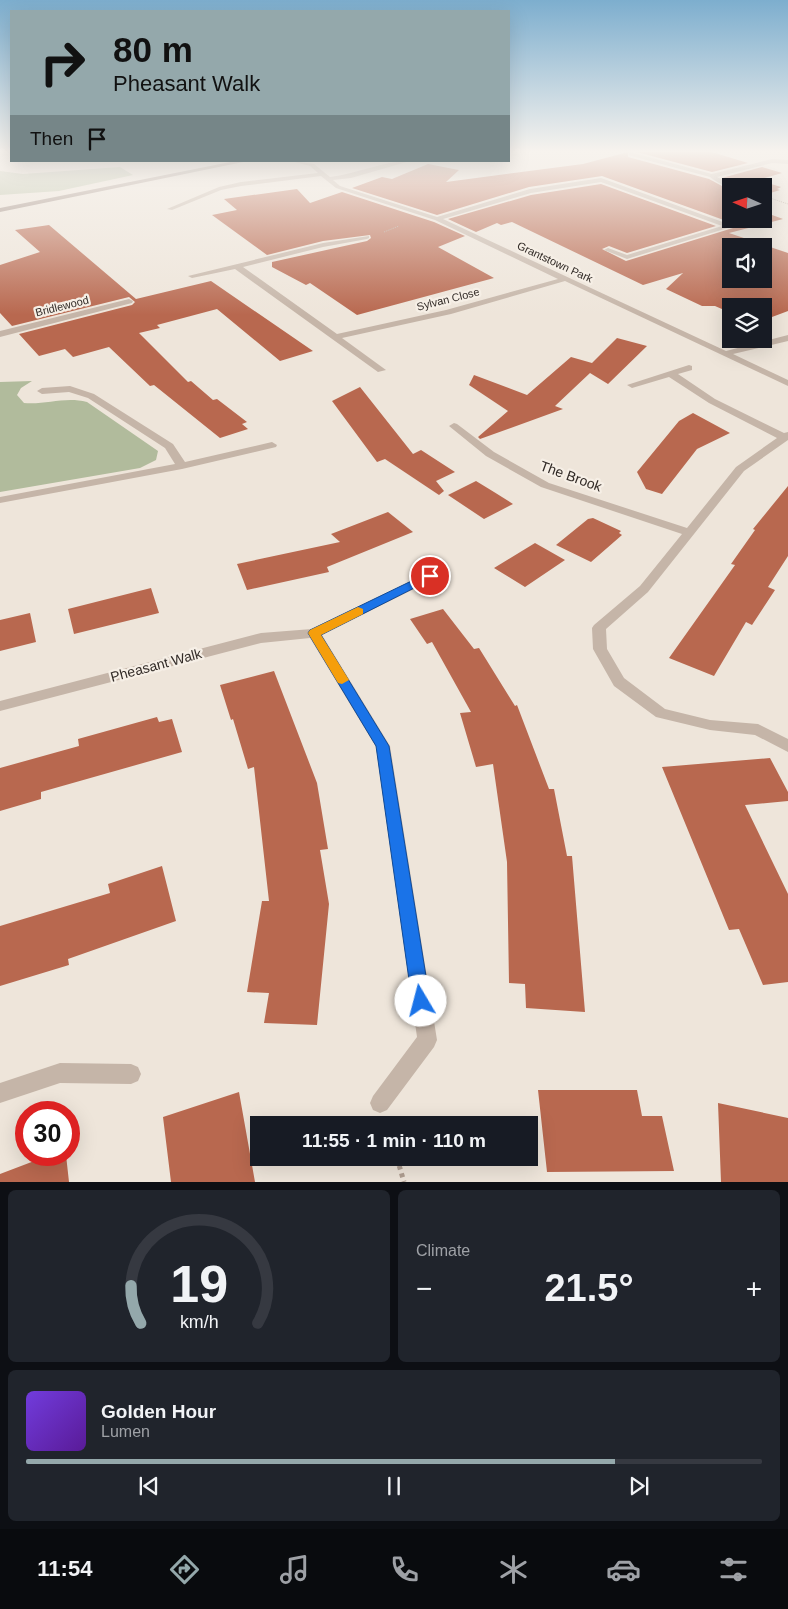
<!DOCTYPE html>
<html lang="en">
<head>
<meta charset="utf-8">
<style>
	body { margin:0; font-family:Arial,sans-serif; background:#20242c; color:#f1f3f6; height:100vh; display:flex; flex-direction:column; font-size:19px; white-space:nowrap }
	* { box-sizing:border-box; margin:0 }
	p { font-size:16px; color:#9ea1a6 }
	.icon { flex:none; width:28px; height:28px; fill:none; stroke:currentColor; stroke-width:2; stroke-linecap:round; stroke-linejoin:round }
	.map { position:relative; height:1182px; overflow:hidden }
	.details { display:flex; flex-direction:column; gap:8px; padding:8px; background:#0d0f14; flex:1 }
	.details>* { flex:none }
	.hud { position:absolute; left:10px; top:10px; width:500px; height:152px; border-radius:0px; box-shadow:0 5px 20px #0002; background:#94a8ab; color:#111; overflow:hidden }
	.needle { width:32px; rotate:273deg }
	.buttons { position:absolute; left:722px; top:178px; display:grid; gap:10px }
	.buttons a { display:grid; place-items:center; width:50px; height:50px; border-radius:0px; background:#171b24; box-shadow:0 5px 20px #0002; font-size:25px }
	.speed { position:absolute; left:15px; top:1101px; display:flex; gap:10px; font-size:25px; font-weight:700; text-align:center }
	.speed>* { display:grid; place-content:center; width:65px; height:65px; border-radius:50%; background:#171b24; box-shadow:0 5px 20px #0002; line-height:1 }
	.speed .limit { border:8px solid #d22; background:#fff; color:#111 }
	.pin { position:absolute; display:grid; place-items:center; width:42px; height:42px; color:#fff; margin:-21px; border:2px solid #fff; border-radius:50%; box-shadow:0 1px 5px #0007 }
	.me { position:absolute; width:55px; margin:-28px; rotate:352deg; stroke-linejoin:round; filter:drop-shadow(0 0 4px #0008) }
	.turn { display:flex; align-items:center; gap:18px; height:105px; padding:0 20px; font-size:22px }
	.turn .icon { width:65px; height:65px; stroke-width:2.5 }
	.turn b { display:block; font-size:35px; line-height:42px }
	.then { display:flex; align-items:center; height:48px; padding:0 20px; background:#0003; gap:10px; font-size:19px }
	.big { font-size:38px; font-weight:700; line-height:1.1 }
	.details .widget { flex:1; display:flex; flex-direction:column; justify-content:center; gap:8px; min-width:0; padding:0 18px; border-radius:8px; background:#20242c }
	.details .dial { align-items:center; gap:0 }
	.dial svg { height:130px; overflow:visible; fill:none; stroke:#363941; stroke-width:7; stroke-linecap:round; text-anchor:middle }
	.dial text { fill:#f1f3f6; stroke:none }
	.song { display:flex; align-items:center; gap:15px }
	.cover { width:60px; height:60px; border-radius:8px; background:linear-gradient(135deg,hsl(260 70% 55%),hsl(270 70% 35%)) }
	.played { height:5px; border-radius:2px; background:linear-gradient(90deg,#94a8ab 80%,#363941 80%) }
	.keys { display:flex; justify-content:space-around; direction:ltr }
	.heat { display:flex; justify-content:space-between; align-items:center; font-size:28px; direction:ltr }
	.details .tiles { flex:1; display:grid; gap:8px; grid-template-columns:1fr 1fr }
	.widget:last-child { grid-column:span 2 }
	.trip { position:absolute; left:250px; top:1116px; width:288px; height:50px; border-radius:0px; background:#171b24; box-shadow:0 5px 20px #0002; font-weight:700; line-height:50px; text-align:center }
	.tabs { display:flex; height:80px; justify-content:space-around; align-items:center; background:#090b0e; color:#9ea1a6 }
	.tabs .icon { width:35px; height:35px }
	.tabs .current { color:#94a8ab }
	.tabs b { font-size:22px; color:#f1f3f6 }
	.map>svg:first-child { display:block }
	.green { fill:#b1bb9c }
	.building { fill:#b8684f; fill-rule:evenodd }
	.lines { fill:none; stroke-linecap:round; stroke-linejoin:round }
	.path-far1 { stroke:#b09f92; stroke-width:1; stroke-dasharray:1 1; stroke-linecap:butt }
	.path { stroke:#b09f92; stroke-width:5; stroke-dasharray:4 4; stroke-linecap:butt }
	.street { fill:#c5b5a8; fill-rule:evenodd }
	.secondary { fill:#98847a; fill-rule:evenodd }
	.route { fill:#1a73e8; stroke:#114b97 }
	.slow { fill:#f59e0b }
	.labels { text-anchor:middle; stroke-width:4.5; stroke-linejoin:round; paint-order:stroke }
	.far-street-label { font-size:11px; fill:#322b27; stroke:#f6efe6 }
	.street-label { font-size:14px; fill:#322b27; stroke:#f6efe6 }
</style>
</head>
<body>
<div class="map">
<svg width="788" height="1182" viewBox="0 0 788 1182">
	<rect width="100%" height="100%" fill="#eee5da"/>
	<path class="green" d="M120,167L133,175L59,191L0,195V171L23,174Z
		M32,381L21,388L17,395L24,403C46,405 65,396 87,402L158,451L156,460L140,468L0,492V382Z"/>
	<path class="building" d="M636,150H705L748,163L712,172L633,151Z
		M628,152V157L709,179L722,186L731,188V219H764V212L783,219L729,233L788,253V311L764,320V306H731V313L715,306H702L666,289L683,273L643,285L512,222L501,225L497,223L476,232L448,219L531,195L601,184L716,226L627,253L609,246L602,249L626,261L733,228L732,223L602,176L529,187L437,215L352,188L382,177L392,179L428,164L459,170L446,182L583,164ZM731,246H764V279H731Z
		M762,167L782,173L758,180L781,187L777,189L780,190L764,195V186H738L722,178Z
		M297,189L310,203L342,192L434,222L465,236L438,247L494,278L357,315L310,283L306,285L272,267V262L367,241L371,238L370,235L323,241L267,255L212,215L237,210L224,199Z
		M49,225L136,299L211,281L313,351L280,361L217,309L157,325L160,328L139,333L188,382L191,381L213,400L217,399L247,422L242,424L248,429L220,438L154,385L150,386L109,347L73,357L65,349L39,356L19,334L132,305L135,302L129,297L12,326L0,313V265L40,252L15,230Z
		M617,338L647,346L608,384L590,373L555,406L563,409L480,439L478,437L508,411L469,385L474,375L527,395L571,357L592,363Z
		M360,387L413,454L421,450L455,472L436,481L444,491L439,495L385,459L377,462L332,401Z
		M693,413L730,433L697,449L662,494L646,489L637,472L679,421Z
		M476,481L494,492L513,504L484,519L448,495Z
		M788,486V556L768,587L775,590L752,625L746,622L714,676L669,658L735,565L731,564L755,530L753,529Z
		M388,512L413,532L327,567L329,572L247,590L237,564L340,542L331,534Z
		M593,518L621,531L619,533L622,535L591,562L556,545L588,519Z
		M535,543L565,560L525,587L494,568Z
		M151,588L159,613L74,634L68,609Z
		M443,609L474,649L479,648L515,706L517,705L549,789H554L567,856H572L585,1012L526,1008L525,984L509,983L507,862L493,764L476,767L460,713L471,712L432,642L427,644L410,619Z
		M30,613L36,642L0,651V620Z
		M274,671L317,783L328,849L320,850L329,904L317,1025L264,1023L269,993L247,992L262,901H269L254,767L248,769L233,719L231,720L220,685Z
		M157,717L159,722L172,719L182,752L41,792V799L0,811V768L79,746L78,739Z
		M770,758L788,792V801L745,805L788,894V982L763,985L739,929L729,930L662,767Z
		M162,866L176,921L68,959L69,965L0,986V926L110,893L108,884Z
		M538,1090H637L642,1116H662L674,1171L547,1172Z
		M239,1092L255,1182H171L163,1117Z
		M718,1103L788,1118V1182H721Z
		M50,1155H66L69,1182H0V1174Z"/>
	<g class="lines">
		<path class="path-far1" d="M764,196L788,204
			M384,232L399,226"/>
		<path class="path" d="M397,1158L404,1182"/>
		<path class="street" d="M630,152L712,174L772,159L788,160V164L772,163L717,177L736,186C726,187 719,184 710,177L628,155Z
			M291,161L314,164L330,177C356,174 383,161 410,161L351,178L333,180L340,186L437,217L530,189L601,178L731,225V227L627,259L604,250L608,248L627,255L722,226L601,182L531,193L443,219L726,351L788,335V341L733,354L788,380V386L565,281L451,314L342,338L386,370L378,372L235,269L192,278L188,276L323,243L369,236V238L367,239L323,247L243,267L337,334L446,310L558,279L435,220L336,188L321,176L241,186L221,190L172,210L167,209L219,187L241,182L318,173L310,166Z
			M129,299L133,301L132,303L0,337V331Z
			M689,365L692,366V370L678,374L715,399L784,433L788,432V440L744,471L648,592L606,629L607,649L624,678L665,709L710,720L758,724L788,739V752L755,735L710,730L656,717L614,686L593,649L592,628L594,625L640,586L682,534L541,487L486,456L449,426L454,423L457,424L494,452L549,483L687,528L736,467L777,438L709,403L669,377L632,388L627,385Z
			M70,386L94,394L173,444L185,462L272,442L277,445L276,447L182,469L0,503V497L175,464L165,448L88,398L69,392L42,394L37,391L42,388Z
			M430,572L436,576L434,579L322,635L390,746L437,1040L434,1047L387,1110L380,1113L373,1110L370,1103L373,1096L417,1037L376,747L310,638L261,643L0,711V701L261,633L312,629Z
			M60,1063L131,1064L138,1067L141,1074L138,1081L131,1084L60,1083L0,1103V1083Z"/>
		<path class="secondary" d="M235,161H248L0,212V208Z"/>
	</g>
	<linearGradient id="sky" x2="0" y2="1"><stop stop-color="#7daece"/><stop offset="0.48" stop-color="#f7f3ee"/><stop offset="1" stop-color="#f7f3ee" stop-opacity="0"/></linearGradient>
	<rect width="788" height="315" fill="url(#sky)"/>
	<path class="route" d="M430,572L436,576L434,578L321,635L389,746L430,1001L427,1007L421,1010L415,1007L412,1001L376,746L308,633L310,630Z"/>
	<path class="slow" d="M358,607L363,609V614L321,635L349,680L342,684L338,683L308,633L310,630Z"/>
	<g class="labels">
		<g class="far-street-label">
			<text transform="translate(555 262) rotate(25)" y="4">Grantstown Park</text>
			<text transform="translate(448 299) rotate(-14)" y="4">Sylvan Close</text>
			<text transform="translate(62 306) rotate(-14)" y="4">Bridlewood</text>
		</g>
		<g class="street-label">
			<text transform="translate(571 476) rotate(20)" y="5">The Brook</text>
			<text transform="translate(156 665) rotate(-15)" y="5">Pheasant Walk</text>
		</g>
	</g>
</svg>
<div class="buttons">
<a><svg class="needle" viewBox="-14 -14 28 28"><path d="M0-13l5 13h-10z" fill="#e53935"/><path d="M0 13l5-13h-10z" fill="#9ea1a6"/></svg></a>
<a><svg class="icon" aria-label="sound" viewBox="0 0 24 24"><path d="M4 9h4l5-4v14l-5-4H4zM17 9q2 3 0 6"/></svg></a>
<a><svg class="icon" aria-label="layers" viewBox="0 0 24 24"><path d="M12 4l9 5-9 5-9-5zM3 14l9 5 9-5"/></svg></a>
</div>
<div class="speed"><div class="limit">30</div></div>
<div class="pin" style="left:430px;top:576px;background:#d93025"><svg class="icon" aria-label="arrive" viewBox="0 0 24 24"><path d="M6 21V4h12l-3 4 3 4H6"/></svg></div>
<svg class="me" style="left:421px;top:1001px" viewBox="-20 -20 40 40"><circle r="19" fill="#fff"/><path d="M0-13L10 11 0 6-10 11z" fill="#1a73e8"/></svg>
<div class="trip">11:55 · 1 min · 110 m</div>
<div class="hud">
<div class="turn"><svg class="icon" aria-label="right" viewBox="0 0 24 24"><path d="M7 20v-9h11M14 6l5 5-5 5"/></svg><div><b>80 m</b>Pheasant Walk</div></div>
<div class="then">Then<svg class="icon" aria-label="arrive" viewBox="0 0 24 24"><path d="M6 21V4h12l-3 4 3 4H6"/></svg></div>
</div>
</div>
<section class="details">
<div class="tiles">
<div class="widget dial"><svg viewBox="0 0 100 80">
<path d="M14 69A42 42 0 1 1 86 69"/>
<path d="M14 69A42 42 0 0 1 8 46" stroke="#94a8ab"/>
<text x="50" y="56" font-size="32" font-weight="700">19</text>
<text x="50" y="72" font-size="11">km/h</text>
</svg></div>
<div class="widget"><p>Climate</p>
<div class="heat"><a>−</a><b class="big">21.5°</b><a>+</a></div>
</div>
<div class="widget">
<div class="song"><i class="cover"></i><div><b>Golden Hour</b><p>Lumen</p></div></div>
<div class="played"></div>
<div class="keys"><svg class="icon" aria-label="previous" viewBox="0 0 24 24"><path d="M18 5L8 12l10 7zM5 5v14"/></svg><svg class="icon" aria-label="pause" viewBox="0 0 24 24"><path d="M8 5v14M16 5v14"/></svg><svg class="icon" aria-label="next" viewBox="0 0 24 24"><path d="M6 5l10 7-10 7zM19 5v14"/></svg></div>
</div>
</div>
</section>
<nav class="tabs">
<b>11:54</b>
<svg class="icon current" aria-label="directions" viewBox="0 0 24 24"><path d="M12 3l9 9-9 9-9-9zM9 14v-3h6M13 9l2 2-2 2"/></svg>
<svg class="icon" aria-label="music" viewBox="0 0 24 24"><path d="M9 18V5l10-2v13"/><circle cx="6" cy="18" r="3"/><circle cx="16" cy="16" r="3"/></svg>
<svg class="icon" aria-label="phone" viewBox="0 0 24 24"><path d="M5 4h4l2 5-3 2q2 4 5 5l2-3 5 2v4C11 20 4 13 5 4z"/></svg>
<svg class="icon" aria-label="climate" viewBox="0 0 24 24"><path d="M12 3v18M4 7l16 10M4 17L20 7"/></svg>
<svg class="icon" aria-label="car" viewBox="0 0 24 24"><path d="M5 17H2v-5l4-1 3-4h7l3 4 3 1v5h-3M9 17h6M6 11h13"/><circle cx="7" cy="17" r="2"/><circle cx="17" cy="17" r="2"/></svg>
<svg class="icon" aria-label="filters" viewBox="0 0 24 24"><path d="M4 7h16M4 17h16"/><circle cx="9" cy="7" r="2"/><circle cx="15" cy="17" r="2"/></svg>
</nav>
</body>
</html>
